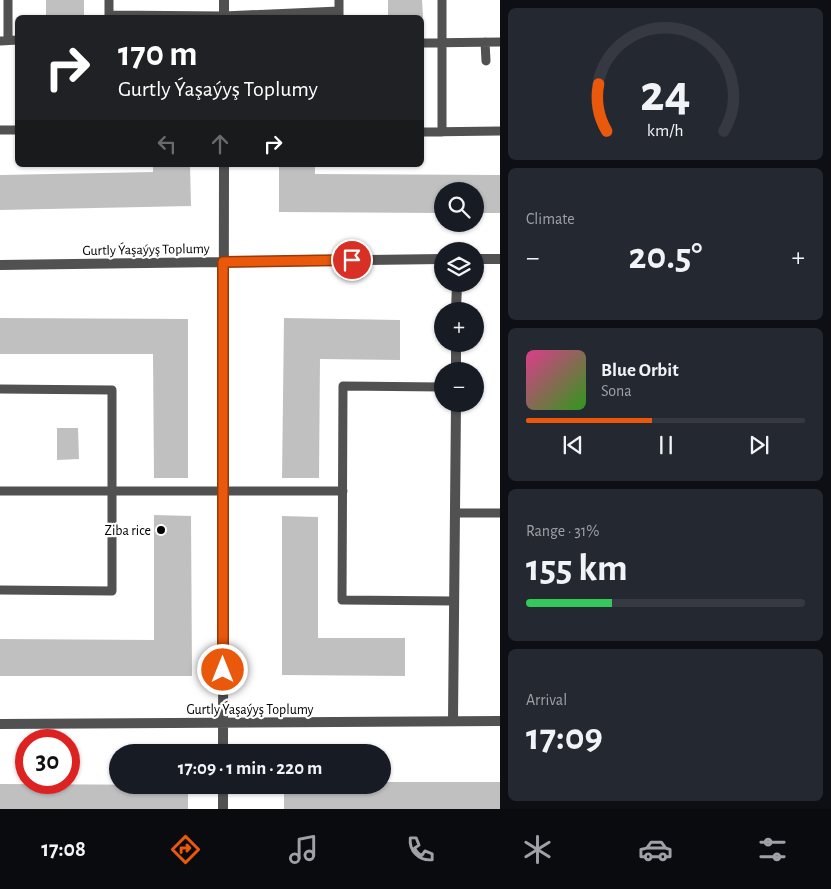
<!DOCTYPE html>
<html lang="en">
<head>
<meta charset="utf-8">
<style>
	body { margin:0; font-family:"Alegreya Sans",sans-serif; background:#242831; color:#f1f3f6; height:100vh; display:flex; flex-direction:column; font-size:19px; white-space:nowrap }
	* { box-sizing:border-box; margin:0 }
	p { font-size:16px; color:#9ea1a6 }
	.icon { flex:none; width:28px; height:28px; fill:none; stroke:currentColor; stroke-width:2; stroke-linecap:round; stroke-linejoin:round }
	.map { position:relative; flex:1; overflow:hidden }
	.drawer { display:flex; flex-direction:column; gap:8px; padding:8px; background:#0d0f14; width:331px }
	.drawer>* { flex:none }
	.top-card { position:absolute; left:15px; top:15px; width:409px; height:152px; border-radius:8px; box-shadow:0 1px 4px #0004; background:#202124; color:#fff; overflow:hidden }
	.fabs { position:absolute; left:434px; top:182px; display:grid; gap:10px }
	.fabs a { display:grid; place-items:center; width:50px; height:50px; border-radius:50%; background:#171b24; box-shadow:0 1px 4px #0004; font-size:25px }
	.speed { position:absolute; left:15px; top:729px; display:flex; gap:10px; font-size:25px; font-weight:700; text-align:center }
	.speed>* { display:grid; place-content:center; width:65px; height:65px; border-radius:50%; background:#171b24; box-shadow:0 1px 4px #0004; line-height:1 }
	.speed .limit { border:8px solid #d22; background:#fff; color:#111 }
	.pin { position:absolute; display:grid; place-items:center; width:42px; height:42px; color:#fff; margin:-21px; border:2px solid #fff; border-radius:50%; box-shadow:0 1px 5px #0007 }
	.me { position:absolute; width:55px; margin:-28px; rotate:0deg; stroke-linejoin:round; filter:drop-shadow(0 0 4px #0008) }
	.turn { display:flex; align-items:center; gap:18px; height:105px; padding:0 20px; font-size:22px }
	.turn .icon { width:65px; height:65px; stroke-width:2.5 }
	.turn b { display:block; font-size:35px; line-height:42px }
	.lanes { display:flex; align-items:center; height:48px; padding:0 20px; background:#0003; justify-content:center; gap:25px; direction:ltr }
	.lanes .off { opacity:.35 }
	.big { font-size:38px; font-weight:600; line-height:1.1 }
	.drawer .tile { flex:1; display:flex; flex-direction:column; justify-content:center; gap:8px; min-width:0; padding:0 18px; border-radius:8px; background:#242831 }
	.drawer .dial { align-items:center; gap:0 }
	.dial svg { height:130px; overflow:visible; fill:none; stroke:#363941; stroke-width:7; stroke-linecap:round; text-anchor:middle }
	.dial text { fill:#f1f3f6; stroke:none }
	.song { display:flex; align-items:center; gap:15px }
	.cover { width:60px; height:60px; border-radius:8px; background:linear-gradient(135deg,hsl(330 70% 55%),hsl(110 70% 35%)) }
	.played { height:5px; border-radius:2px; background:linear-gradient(90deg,#ea580c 45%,#363941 45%) }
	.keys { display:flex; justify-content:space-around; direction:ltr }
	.heat { display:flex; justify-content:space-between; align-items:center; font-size:28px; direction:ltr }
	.charge { height:8px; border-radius:4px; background:linear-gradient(90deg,#34c759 31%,#363941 0) }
	.trip { position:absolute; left:109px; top:744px; width:282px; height:50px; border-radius:25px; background:#171b24; box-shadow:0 1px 4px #0004; font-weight:600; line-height:50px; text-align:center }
	.menu { display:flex; height:80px; justify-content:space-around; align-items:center; background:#090b0e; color:#9ea1a6 }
	.menu .icon { width:35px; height:35px }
	.menu .selected { color:#ea580c }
	.menu b { font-size:22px; color:#f1f3f6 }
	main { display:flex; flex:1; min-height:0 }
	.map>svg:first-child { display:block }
	.building { fill:#c0c0c0 }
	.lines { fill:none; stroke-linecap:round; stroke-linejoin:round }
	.lane { stroke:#515151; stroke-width:9 }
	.street { stroke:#515151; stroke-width:10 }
	.route-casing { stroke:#983908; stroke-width:12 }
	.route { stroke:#ea580c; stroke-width:9 }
	.poi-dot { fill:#000; stroke:#fff; stroke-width:2 }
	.labels { text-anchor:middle; stroke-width:4.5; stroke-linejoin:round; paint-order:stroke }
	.street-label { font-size:14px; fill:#000; stroke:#fff }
	.poi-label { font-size:14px; fill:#000; stroke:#fff; text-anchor:end }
</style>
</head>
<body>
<main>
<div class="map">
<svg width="500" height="809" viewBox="0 0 500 809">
	<rect width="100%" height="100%" fill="#fff"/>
	<path class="building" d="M46,0H84V17H46Z
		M388,0H422L423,17L388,18Z
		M153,165H190L191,206L0,210V175L153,172Z
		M279,165H315V174L500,175V213H475V191H442V213L279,212Z
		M0,318L188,319V478H154L153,354H0Z
		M284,318L400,320V360L320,359L319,478H282Z
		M57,428H78L79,459L57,460Z
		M154,515L191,516L192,676H0V639L154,640Z
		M282,516L318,517V638H405V676L282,675Z
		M382,782H500V809H284V785H382Z
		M0,784L188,785V809H0Z"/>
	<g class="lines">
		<path class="lane" d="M109,0V18
			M339,0V18
			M442,0V132
			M109,15L224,16L339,11
			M8,40V0
			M0,41L18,40
			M485,42L486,61
			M421,43L500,42
			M0,130H18
			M421,132L500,131
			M442,387L343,386L342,600L454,601
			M0,389L112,390V591L0,590
			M0,491H343
			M455,513H500"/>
		<path class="street" d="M224,18V0
			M475,259H500
			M0,265L442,259
			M456,311L457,284
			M456,371V344
			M453,721L456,404
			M0,724L500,721
			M223,752L224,165
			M223,809V785"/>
	</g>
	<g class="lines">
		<defs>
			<path id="route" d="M223,670V262L352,260"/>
		</defs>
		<use href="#route" class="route-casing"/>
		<use href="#route" class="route"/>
	</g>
	<circle class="poi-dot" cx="161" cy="530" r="5"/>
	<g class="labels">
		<g class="street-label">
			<text transform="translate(146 249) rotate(-1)" y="5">Gurtly Ýaşaýyş Toplumy</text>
			<text x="250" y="714">Gurtly Ýaşaýyş Toplumy</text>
		</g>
		<g class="poi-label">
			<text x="151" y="535">Ziba rice</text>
		</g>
	</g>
</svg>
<div class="fabs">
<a><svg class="icon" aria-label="search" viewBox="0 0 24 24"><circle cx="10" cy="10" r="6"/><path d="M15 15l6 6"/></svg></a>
<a><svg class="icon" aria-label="layers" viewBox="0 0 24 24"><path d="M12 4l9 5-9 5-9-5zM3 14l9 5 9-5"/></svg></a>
<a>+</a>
<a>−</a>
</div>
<div class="speed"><div class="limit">30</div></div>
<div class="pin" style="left:352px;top:260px;background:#d93025"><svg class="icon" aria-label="arrive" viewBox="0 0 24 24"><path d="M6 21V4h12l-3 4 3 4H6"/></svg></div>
<svg class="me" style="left:223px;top:670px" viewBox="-20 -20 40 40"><circle r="17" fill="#ea580c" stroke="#fff" stroke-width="3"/><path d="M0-11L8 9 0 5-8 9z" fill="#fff"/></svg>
<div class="trip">17:09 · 1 min · 220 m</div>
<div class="top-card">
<div class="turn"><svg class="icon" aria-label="right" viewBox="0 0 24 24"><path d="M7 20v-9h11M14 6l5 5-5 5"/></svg><div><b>170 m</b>Gurtly Ýaşaýyş Toplumy</div></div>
<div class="lanes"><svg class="icon off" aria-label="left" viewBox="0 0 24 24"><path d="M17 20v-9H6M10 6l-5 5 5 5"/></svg><svg class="icon off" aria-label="ahead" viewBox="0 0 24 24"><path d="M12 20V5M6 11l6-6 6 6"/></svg><svg class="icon" aria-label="right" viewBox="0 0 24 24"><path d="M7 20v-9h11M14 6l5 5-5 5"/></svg></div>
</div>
</div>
<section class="drawer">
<div class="tile dial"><svg viewBox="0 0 100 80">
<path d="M14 69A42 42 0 1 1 86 69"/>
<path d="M14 69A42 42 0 0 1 9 40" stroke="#ea580c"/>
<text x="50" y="56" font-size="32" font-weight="700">24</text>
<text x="50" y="72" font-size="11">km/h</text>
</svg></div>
<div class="tile"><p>Climate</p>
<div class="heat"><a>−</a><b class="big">20.5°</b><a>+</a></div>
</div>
<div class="tile">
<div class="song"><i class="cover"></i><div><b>Blue Orbit</b><p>Sona</p></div></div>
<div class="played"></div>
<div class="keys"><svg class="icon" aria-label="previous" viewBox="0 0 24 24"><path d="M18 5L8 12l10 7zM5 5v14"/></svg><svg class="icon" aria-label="pause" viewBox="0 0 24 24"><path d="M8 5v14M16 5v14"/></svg><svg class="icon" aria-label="next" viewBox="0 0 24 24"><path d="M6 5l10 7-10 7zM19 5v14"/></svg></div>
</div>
<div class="tile"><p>Range · 31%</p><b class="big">155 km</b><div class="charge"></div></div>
<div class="tile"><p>Arrival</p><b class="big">17:09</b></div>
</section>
</main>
<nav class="menu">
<b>17:08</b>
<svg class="icon selected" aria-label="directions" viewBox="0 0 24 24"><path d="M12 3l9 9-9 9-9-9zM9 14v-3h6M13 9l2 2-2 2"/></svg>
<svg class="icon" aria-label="music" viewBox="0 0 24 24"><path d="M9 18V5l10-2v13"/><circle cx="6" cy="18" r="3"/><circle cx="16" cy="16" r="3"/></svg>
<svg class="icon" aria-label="phone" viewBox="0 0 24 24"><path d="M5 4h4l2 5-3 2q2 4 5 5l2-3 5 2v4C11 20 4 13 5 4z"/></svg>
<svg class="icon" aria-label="climate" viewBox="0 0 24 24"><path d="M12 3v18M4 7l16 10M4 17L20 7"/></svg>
<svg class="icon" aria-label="car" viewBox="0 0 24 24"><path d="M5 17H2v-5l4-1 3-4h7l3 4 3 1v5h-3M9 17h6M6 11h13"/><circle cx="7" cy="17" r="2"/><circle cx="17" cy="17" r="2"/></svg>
<svg class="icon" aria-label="filters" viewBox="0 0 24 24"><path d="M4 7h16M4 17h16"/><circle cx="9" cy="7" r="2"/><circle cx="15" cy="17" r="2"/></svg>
</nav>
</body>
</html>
